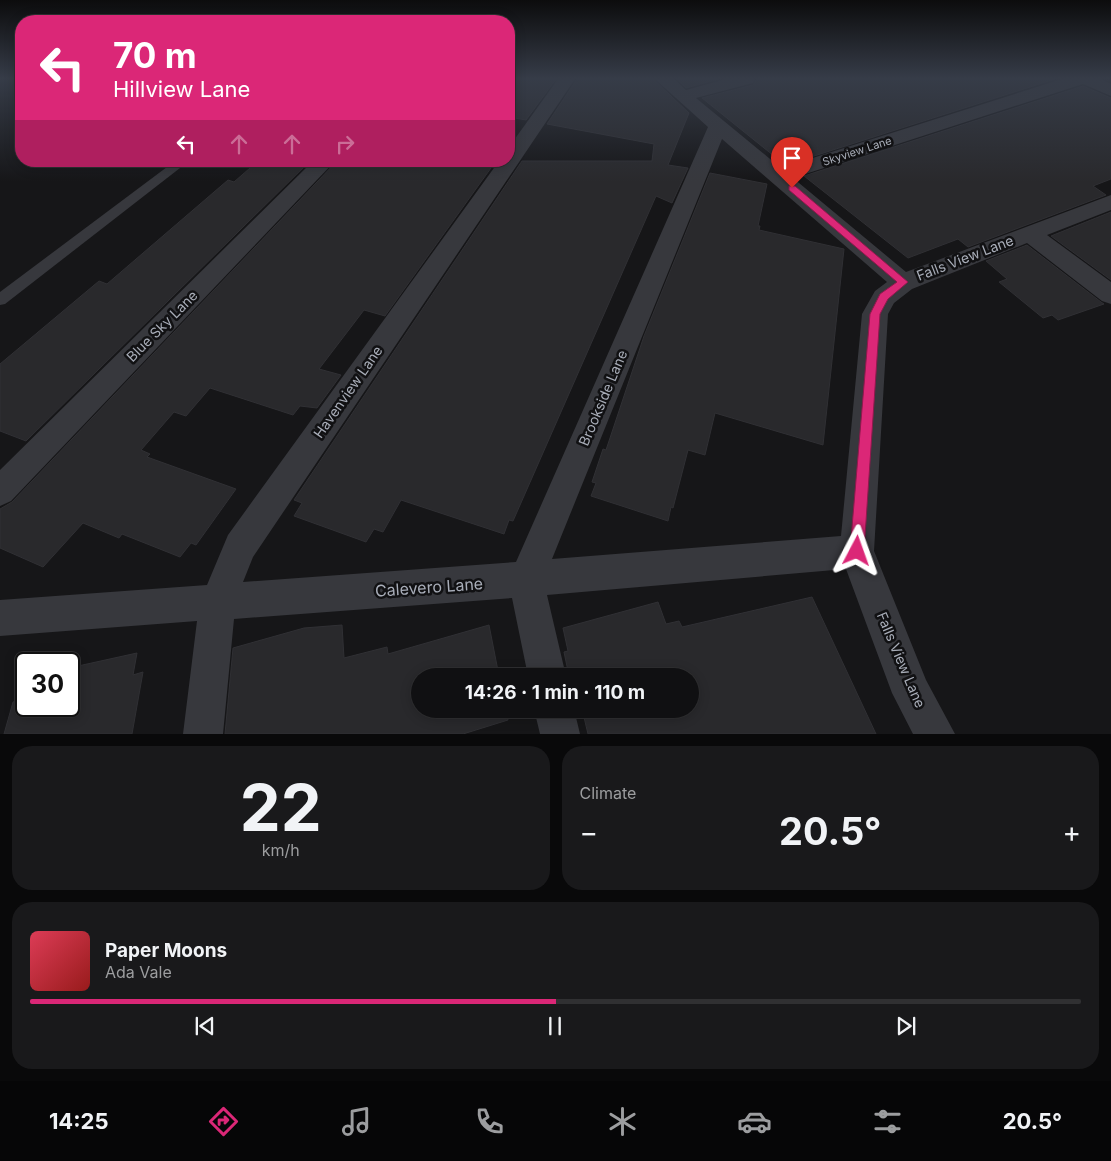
<!DOCTYPE html>
<html lang="en">
<head>
<meta charset="utf-8">
<style>
	body { margin:0; font-family:Inter,sans-serif; background:#19191b; color:#f1f3f6; height:100vh; display:flex; flex-direction:column; font-size:19px; white-space:nowrap }
	* { box-sizing:border-box; margin:0 }
	p { font-size:16px; color:#9c9d9f }
	.icon { flex:none; width:28px; height:28px; fill:none; stroke:currentColor; stroke-width:2; stroke-linecap:round; stroke-linejoin:round }
	.map { position:relative; height:734px; overflow:hidden }
	.panel { display:flex; flex-direction:column; gap:12px; padding:12px; background:#09090a; flex:1 }
	.panel>* { flex:none }
	.top-card { position:absolute; left:15px; top:15px; width:500px; height:152px; border-radius:20px; box-shadow:0 2px 12px #0003,0 0 0 1px #303032; background:#db2777; color:#fff; overflow:hidden }
	.speed { position:absolute; left:15px; top:652px; display:flex; gap:10px; font-size:25px; font-weight:700; text-align:center }
	.speed>* { display:grid; place-content:center; width:65px; height:65px; border-radius:50%; background:#101012; box-shadow:0 2px 12px #0003,0 0 0 1px #303032; line-height:1 }
	.speed .limit { border:2px solid #111; border-radius:8px; background:#fff; color:#111 }
	.pin { position:absolute; display:grid; place-items:center; width:42px; height:42px; color:#fff; margin:-51px -21px; border-radius:50% 50% 50% 0; rotate:-45deg; box-shadow:0 0 5px #0007 }
	.pin .icon { rotate:45deg }
	.me { position:absolute; width:55px; margin:-28px; rotate:4deg; stroke-linejoin:round; filter:drop-shadow(0 0 4px #0008) }
	.turn { display:flex; align-items:center; gap:18px; height:105px; padding:0 15px; font-size:22px }
	.turn .icon { width:65px; height:65px; stroke-width:2.5 }
	.turn b { display:block; font-size:35px; line-height:42px }
	.lanes { display:flex; align-items:center; height:48px; padding:0 15px; background:#0003; justify-content:center; gap:25px; direction:ltr }
	.lanes .off { opacity:.35 }
	.big { font-size:38px; font-weight:700; line-height:1.1 }
	.panel .widget { flex:1; display:flex; flex-direction:column; justify-content:center; gap:8px; min-width:0; padding:0 18px; border-radius:20px; background:#19191b }
	.panel .dial { align-items:center; gap:0 }
	.dial b { font-size:65px; line-height:1 }
	.song { display:flex; align-items:center; gap:15px }
	.cover { width:60px; height:60px; border-radius:8px; background:linear-gradient(135deg,hsl(350 70% 55%),hsl(0 70% 35%)) }
	.played { height:5px; border-radius:2px; background:linear-gradient(90deg,#db2777 50%,#303032 50%) }
	.keys { display:flex; justify-content:space-around; direction:ltr }
	.heat { display:flex; justify-content:space-between; align-items:center; font-size:28px; direction:ltr }
	.panel .tiles { flex:1; display:grid; gap:12px; grid-template-columns:1fr 1fr }
	.widget:last-child { grid-column:span 2 }
	.trip { position:absolute; left:411px; top:668px; width:288px; height:50px; border-radius:25px; background:#101012; box-shadow:0 2px 12px #0003,0 0 0 1px #303032; font-weight:700; line-height:50px; text-align:center }
	.menu { display:flex; height:80px; justify-content:space-around; align-items:center; background:#060607; color:#9c9d9f }
	.menu .icon { width:35px; height:35px }
	.menu .selected { color:#db2777 }
	.menu b { font-size:22px; color:#f1f3f6 }
	.map>svg:first-child { display:block }
	.building { fill:#29292c; stroke:#303034 }
	.lines { fill:none; stroke-linecap:round; stroke-linejoin:round }
	.service { fill:#37383d; fill-rule:evenodd }
	.minor { fill:#37383d; fill-rule:evenodd }
	.route { fill:#db2777; stroke:#8e194d }
	.labels { text-anchor:middle; stroke-width:5; stroke-linejoin:round; paint-order:stroke }
	.far-street-label { font-size:11px; fill:#a8adb8; stroke:#111113 }
	.street-label { font-size:14px; fill:#a8adb8; stroke:#111113 }
	.near-street-label { font-size:16px; fill:#a8adb8; stroke:#111113 }
</style>
</head>
<body>
<div class="map">
<svg width="1111" height="734" viewBox="0 0 1111 734">
	<rect width="100%" height="100%" fill="#161618"/>
	<path class="building" d="M509,79H556L526,120L509,117Z
		M577,79H653L689,113L668,165L688,168L672,203L656,196L513,521L509,520L504,534L401,500L383,532L374,529L366,542L294,516L302,503L294,500L522,161H652L654,144L547,124Z
		M677,79H718L686,88Z
		M757,79H1055L789,164L775,152L774,156L702,98L753,85Z
		M1083,86L1111,98V179L1093,186L1106,195L968,247L958,239L908,258L804,176Z
		M258,161H310L26,441L0,431V364L99,281L107,284L228,180L234,182Z
		M337,161H496L385,316L364,310L319,369L341,375L317,408L300,406L293,415L210,388L186,416L174,412L141,450L150,454L147,457L236,489L196,545L191,543L180,557L122,534L119,538L83,523L43,567L0,548V509L12,502Z
		M710,173L767,184L758,226H760L759,230L844,249L823,445L715,413L705,455L688,450L673,508L671,507L668,521L591,496L596,483L592,482L603,449L606,450L644,336Z
		M1111,212V280L1051,236Z
		M1027,245L1101,302L1104,304L1058,320L1052,315L1043,318L999,282L1007,279L986,261Z
		M812,597L876,734H588L582,709H690V676H569L564,652L568,651L563,628L658,602L666,624L679,621L682,627Z
		M342,625L344,658L387,647L388,654L489,625L499,676H420V709H506L508,720L463,734H225L233,648L304,628Z
		M137,653L133,675L143,672L132,734H4L13,702L26,699V706H69V668Z"/>
	<g class="lines">
		<path class="service" d="M175,161H189L5,304L0,305V292Z"/>
		<path class="minor" d="M558,79H575L253,557L243,582L516,562L708,127L655,79H674L686,90L726,79H755L753,83L696,98L781,168L1062,79H1101L1111,84V96L1083,84L793,178L906,272L1111,195V210L1047,235L1111,282V304L1102,301L1027,243L912,289L894,303L888,314L874,551L926,680L955,734H913L892,693L846,569L547,595L566,676H528L512,598L234,619L223,734H183L197,621L0,636V600L207,585L228,535L499,161H509V147ZM722,139L887,282L875,291L862,314L841,536L552,559Z
			M313,161H335L11,501L0,506V470Z
			M534,709H574L580,734H540Z"/>
	</g>
	<linearGradient id="sky" x2="0" y2="1"><stop stop-color="#0c0c0d"/><stop offset="0.43" stop-color="#363c48"/><stop offset="1" stop-color="#363c48" stop-opacity="0"/></linearGradient>
	<rect width="1111" height="182" fill="url(#sky)"/>
	<path class="route" d="M789,186H795L908,282L888,299L880,314L864,551L862,556L857,558L852,556L850,551L870,314L880,294L897,282L789,190Z"/>
	<g class="labels">
		<g class="far-street-label">
			<text transform="translate(857 151) rotate(-18)" y="4">Skyview Lane</text>
		</g>
		<g class="street-label">
			<text transform="translate(965 258) rotate(-21)" y="5">Falls View Lane</text>
			<text transform="translate(162 326) rotate(-45)" y="5">Blue Sky Lane</text>
			<text transform="translate(348 392) rotate(-55)" y="5">Havenview Lane</text>
			<text transform="translate(603 398) rotate(-67)" y="5">Brookside Lane</text>
			<text transform="translate(901 660) rotate(67)" y="5">Falls View Lane</text>
		</g>
		<g class="near-street-label">
			<text transform="translate(429 587) rotate(-4)" y="6">Calevero Lane</text>
		</g>
	</g>
</svg>
<div class="speed"><div class="limit">30</div></div>
<div class="pin" style="left:792px;top:188px;background:#d93025"><svg class="icon" aria-label="arrive" viewBox="0 0 24 24"><path d="M6 21V4h12l-3 4 3 4H6"/></svg></div>
<svg class="me" style="left:857px;top:551px" viewBox="-20 -20 40 40"><path d="M0-17L14 15 0 8-14 15z" fill="#db2777" stroke="#fff" stroke-width="4"/></svg>
<div class="trip">14:26 · 1 min · 110 m</div>
<div class="top-card">
<div class="turn"><svg class="icon" aria-label="left" viewBox="0 0 24 24"><path d="M17 20v-9H6M10 6l-5 5 5 5"/></svg><div><b>70 m</b>Hillview Lane</div></div>
<div class="lanes"><svg class="icon" aria-label="left" viewBox="0 0 24 24"><path d="M17 20v-9H6M10 6l-5 5 5 5"/></svg><svg class="icon off" aria-label="ahead" viewBox="0 0 24 24"><path d="M12 20V5M6 11l6-6 6 6"/></svg><svg class="icon off" aria-label="ahead" viewBox="0 0 24 24"><path d="M12 20V5M6 11l6-6 6 6"/></svg><svg class="icon off" aria-label="right" viewBox="0 0 24 24"><path d="M7 20v-9h11M14 6l5 5-5 5"/></svg></div>
</div>
</div>
<section class="panel">
<div class="tiles">
<div class="widget dial"><b>22</b><p>km/h</p></div>
<div class="widget"><p>Climate</p>
<div class="heat"><a>−</a><b class="big">20.5°</b><a>+</a></div>
</div>
<div class="widget">
<div class="song"><i class="cover"></i><div><b>Paper Moons</b><p>Ada Vale</p></div></div>
<div class="played"></div>
<div class="keys"><svg class="icon" aria-label="previous" viewBox="0 0 24 24"><path d="M18 5L8 12l10 7zM5 5v14"/></svg><svg class="icon" aria-label="pause" viewBox="0 0 24 24"><path d="M8 5v14M16 5v14"/></svg><svg class="icon" aria-label="next" viewBox="0 0 24 24"><path d="M6 5l10 7-10 7zM19 5v14"/></svg></div>
</div>
</div>
</section>
<nav class="menu">
<b>14:25</b>
<svg class="icon selected" aria-label="directions" viewBox="0 0 24 24"><path d="M12 3l9 9-9 9-9-9zM9 14v-3h6M13 9l2 2-2 2"/></svg>
<svg class="icon" aria-label="music" viewBox="0 0 24 24"><path d="M9 18V5l10-2v13"/><circle cx="6" cy="18" r="3"/><circle cx="16" cy="16" r="3"/></svg>
<svg class="icon" aria-label="phone" viewBox="0 0 24 24"><path d="M5 4h4l2 5-3 2q2 4 5 5l2-3 5 2v4C11 20 4 13 5 4z"/></svg>
<svg class="icon" aria-label="climate" viewBox="0 0 24 24"><path d="M12 3v18M4 7l16 10M4 17L20 7"/></svg>
<svg class="icon" aria-label="car" viewBox="0 0 24 24"><path d="M5 17H2v-5l4-1 3-4h7l3 4 3 1v5h-3M9 17h6M6 11h13"/><circle cx="7" cy="17" r="2"/><circle cx="17" cy="17" r="2"/></svg>
<svg class="icon" aria-label="filters" viewBox="0 0 24 24"><path d="M4 7h16M4 17h16"/><circle cx="9" cy="7" r="2"/><circle cx="15" cy="17" r="2"/></svg>
<b>20.5°</b>
</nav>
</body>
</html>
